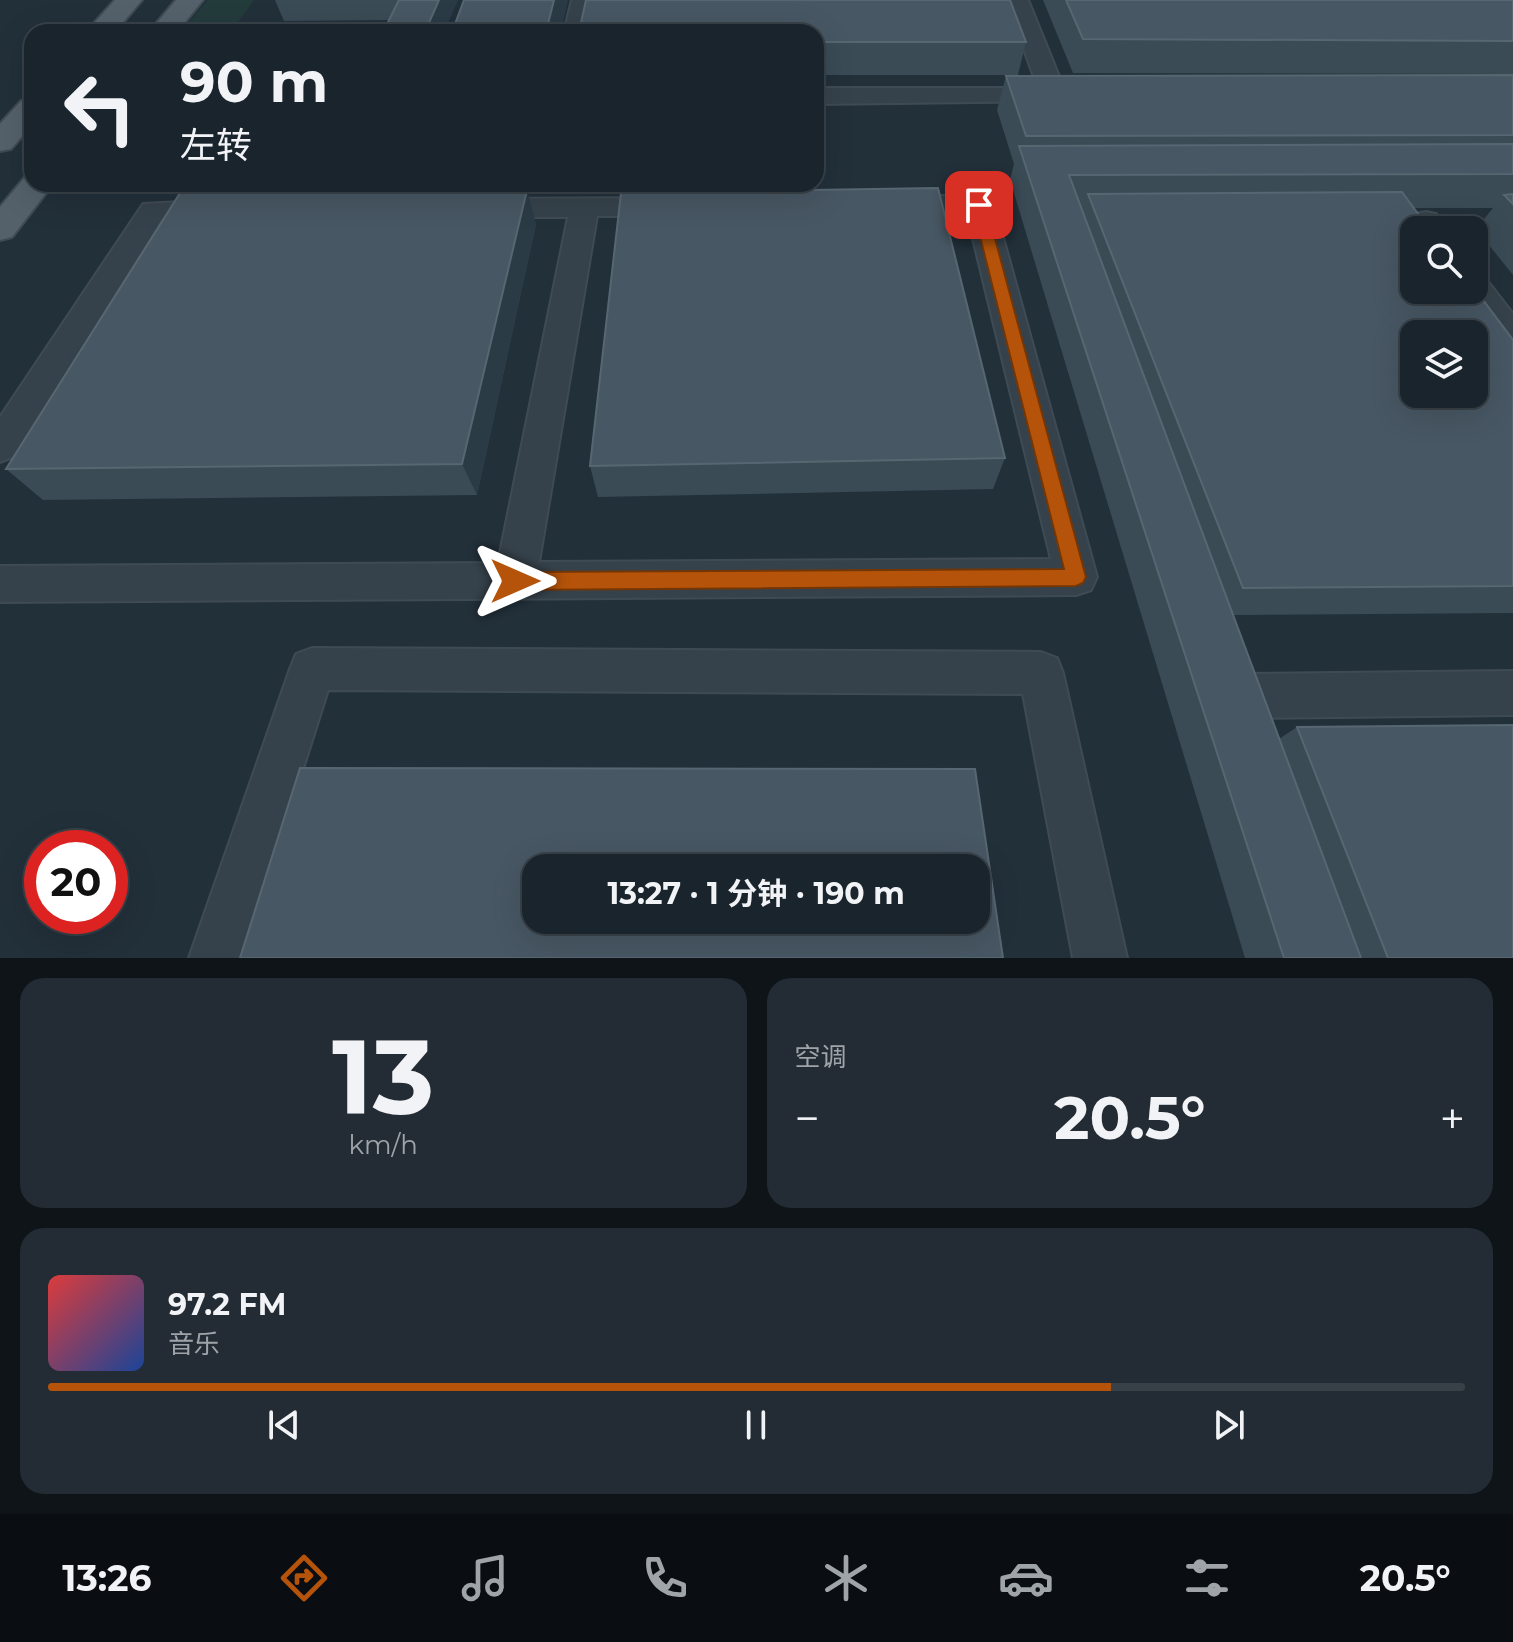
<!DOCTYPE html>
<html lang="zh">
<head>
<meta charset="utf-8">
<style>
	body { margin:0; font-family:Montserrat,"Noto Sans SC",sans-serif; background:#232c34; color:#f1f3f6; height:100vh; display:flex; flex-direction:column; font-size:30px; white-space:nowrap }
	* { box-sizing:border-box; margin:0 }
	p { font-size:26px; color:#9fa4a9 }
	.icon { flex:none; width:44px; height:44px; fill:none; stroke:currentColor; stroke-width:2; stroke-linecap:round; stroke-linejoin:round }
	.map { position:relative; height:958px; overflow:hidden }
	.drawer { display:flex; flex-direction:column; gap:20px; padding:20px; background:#0e1418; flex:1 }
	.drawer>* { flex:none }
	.banner { position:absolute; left:24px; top:24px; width:800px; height:168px; border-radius:24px; box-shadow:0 8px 32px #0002,0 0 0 2px #384148; background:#1a242c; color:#f1f3f6; overflow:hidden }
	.fabs { position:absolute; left:1400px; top:216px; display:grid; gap:16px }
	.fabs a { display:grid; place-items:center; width:88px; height:88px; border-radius:16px; background:#1a242c; box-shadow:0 8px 32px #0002,0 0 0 2px #384148; font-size:40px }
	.speed { position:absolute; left:24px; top:830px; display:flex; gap:16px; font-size:40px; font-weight:700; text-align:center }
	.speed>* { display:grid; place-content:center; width:104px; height:104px; border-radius:50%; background:#1a242c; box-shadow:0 8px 32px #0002,0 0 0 2px #384148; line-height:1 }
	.speed .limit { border:12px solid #d22; background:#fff; color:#111 }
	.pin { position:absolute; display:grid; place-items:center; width:68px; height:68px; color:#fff; margin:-34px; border-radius:16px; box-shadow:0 4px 12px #0006 }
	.me { position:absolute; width:88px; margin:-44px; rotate:90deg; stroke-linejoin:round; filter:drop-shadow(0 0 6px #0008) }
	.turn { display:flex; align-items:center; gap:28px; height:168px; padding:0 24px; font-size:36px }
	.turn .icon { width:104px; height:104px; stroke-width:2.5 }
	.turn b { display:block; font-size:56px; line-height:68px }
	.big { font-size:60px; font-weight:700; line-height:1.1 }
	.drawer .card { flex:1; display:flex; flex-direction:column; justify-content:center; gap:12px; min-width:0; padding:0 28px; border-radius:24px; background:#232c34 }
	.drawer .dial { align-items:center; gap:0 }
	.dial b { font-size:104px; line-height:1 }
	.song { display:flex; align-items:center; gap:24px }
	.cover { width:96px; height:96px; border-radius:12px; background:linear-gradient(135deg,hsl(0 70% 55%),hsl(220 70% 35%)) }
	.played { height:8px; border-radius:4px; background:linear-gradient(90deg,#b45309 75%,#384148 75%) }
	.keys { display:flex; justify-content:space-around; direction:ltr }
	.heat { display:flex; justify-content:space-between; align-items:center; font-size:44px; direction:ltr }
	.drawer .tiles { flex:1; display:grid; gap:20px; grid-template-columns:1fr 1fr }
	.card:last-child { grid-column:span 2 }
	.trip { position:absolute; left:522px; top:854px; width:468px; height:80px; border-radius:24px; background:#1a242c; box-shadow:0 8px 32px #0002,0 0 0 2px #384148; font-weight:700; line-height:80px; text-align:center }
	.menu { display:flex; height:128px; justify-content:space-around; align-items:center; background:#0a0e12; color:#9fa4a9 }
	.menu .icon { width:56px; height:56px }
	.menu .selected { color:#b45309 }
	.menu b { font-size:36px; color:#f1f3f6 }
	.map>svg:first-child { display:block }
	.green { fill:#243b3b }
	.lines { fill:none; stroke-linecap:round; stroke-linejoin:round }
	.minor-casing { stroke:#3f4b54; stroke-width:4 }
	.major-casing { stroke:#3f4b54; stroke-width:4 }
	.minor { fill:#36424b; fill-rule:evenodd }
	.major { fill:#54616b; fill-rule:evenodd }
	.wall { fill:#3a4b56 }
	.shaded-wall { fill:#2b3b46 }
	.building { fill:#475763; stroke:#576772; stroke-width:2; fill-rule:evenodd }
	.route { fill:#b45309; stroke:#753606; stroke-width:2 }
</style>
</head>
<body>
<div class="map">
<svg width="1513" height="958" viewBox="0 0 1513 958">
	<rect width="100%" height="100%" fill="#22303a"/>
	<path class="green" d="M208,0H254L236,25L187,24Z"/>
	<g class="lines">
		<defs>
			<path id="minor" d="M572,0H594L588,32H564Z
				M1006,0H1028L1067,96L1063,101L816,104V88H1038Z
				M891,196H979L989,199L994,205L1097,577L1091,590L1076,595L0,602V566L498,563L568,217H479L469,214L464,208L469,202L479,199L669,198L679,201L684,207L679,213L669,216H597L539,562L1051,559L967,214L881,211L876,205L881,199Z
				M221,200L231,203L236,209L231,215L162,219L13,457L0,462V417L143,204Z
				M1426,212L1436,214L1447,230H1417L1411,221L1416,214Z
				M1474,275L1485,278L1513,314V350L1501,346L1461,290H1474Z
				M312,648L1041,652L1057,658L1063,673L1127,958H1073L1023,694L328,690L243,958H189L290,669L296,654Z
				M1513,671V715L1244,718L1228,711L1221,696L1228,681L1244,674Z"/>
			<path id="major" d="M115,0H142L115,32H86Z
				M176,0H203L177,32H149Z
				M32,98V125L11,149L0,151V124L21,101Z
				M32,175V184H53L12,237L0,240V207L25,177Z"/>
		</defs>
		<use href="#minor" class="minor-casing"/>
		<use href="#major" class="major-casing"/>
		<use href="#minor" class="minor"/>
		<use href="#major" class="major"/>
	</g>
	<path class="wall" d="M275,0H458L388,20L284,21Z
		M1043,0H1513V74L1073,73Z
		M816,32L1026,42L1018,75H816Z
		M1513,75V275L1476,229L1493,208H1414L1513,340V613L1233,615L1279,739L1297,727L1513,958H1245L1010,180L1014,164L997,110L1006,76Z
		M536,224L477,495L43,500L6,469Z
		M1005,458L993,489L598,497L590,466Z"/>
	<path class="shaded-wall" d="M439,0H458L444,32H425Z
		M554,0H568L561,32H546Z
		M527,190L536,224L477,495L462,464Z"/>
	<path class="building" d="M399,0H439L425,32H383Z
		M464,0H554L546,32H452Z
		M586,0H1010L1026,42H816V32H579Z
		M1066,0H1513V41L1083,39Z
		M1513,75V135L1026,136L1006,76Z
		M1513,144V174L1069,175L1361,958H1284L1019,146Z
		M938,188L1005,458L590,466L621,193Z
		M527,190L462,464L6,469L180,193Z
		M1402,192L1430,230H1414V290H1474V288L1513,340V586L1243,588L1088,194ZM1414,334H1474V394H1414Z
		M1513,194V204L1504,195Z
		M1513,725V958H1388L1297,727Z
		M300,768L975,769L1003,958H240ZM536,868H976V920H536Z"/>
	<path class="route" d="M979,200L986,205L1086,577L1083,583L1076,586L515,590L508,587L505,581L508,575L515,572L1064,569L972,205Z"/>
</svg>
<div class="fabs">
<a><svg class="icon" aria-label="search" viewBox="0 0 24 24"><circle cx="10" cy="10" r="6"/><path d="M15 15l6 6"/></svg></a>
<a><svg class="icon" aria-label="layers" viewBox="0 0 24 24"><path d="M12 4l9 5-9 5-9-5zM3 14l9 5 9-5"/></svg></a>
</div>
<div class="speed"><div class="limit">20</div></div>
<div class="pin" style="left:979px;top:205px;background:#d93025"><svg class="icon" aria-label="arrive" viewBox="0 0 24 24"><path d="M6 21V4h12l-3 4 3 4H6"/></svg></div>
<svg class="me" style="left:515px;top:581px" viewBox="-20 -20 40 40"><path d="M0-17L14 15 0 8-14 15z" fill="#b45309" stroke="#fff" stroke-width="4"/></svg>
<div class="trip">13:27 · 1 分钟 · 190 m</div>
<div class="banner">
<div class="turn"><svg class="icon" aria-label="left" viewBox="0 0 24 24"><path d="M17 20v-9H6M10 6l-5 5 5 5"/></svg><div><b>90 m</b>左转</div></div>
</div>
</div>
<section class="drawer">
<div class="tiles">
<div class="card dial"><b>13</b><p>km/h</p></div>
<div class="card"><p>空调</p>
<div class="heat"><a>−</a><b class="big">20.5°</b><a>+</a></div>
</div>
<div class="card">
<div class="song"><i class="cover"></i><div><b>97.2 FM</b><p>音乐</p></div></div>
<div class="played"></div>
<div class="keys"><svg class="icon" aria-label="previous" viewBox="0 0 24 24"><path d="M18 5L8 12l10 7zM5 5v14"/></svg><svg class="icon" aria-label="pause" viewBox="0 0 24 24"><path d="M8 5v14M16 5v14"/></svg><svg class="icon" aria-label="next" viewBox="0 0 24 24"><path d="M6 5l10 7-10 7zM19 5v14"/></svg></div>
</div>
</div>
</section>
<nav class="menu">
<b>13:26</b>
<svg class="icon selected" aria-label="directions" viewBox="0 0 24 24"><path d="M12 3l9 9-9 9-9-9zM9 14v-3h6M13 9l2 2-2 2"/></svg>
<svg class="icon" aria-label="music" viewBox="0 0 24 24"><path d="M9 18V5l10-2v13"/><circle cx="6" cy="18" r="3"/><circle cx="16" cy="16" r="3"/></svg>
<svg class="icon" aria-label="phone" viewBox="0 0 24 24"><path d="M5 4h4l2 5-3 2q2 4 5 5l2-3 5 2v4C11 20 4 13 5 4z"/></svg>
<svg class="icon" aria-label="climate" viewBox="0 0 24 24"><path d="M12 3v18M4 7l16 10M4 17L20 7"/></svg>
<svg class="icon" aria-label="car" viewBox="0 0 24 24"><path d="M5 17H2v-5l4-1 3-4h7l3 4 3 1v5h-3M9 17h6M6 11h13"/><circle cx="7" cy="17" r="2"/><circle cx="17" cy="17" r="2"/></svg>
<svg class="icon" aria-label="filters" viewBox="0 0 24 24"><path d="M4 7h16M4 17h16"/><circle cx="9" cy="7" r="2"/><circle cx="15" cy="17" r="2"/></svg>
<b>20.5°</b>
</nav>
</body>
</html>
